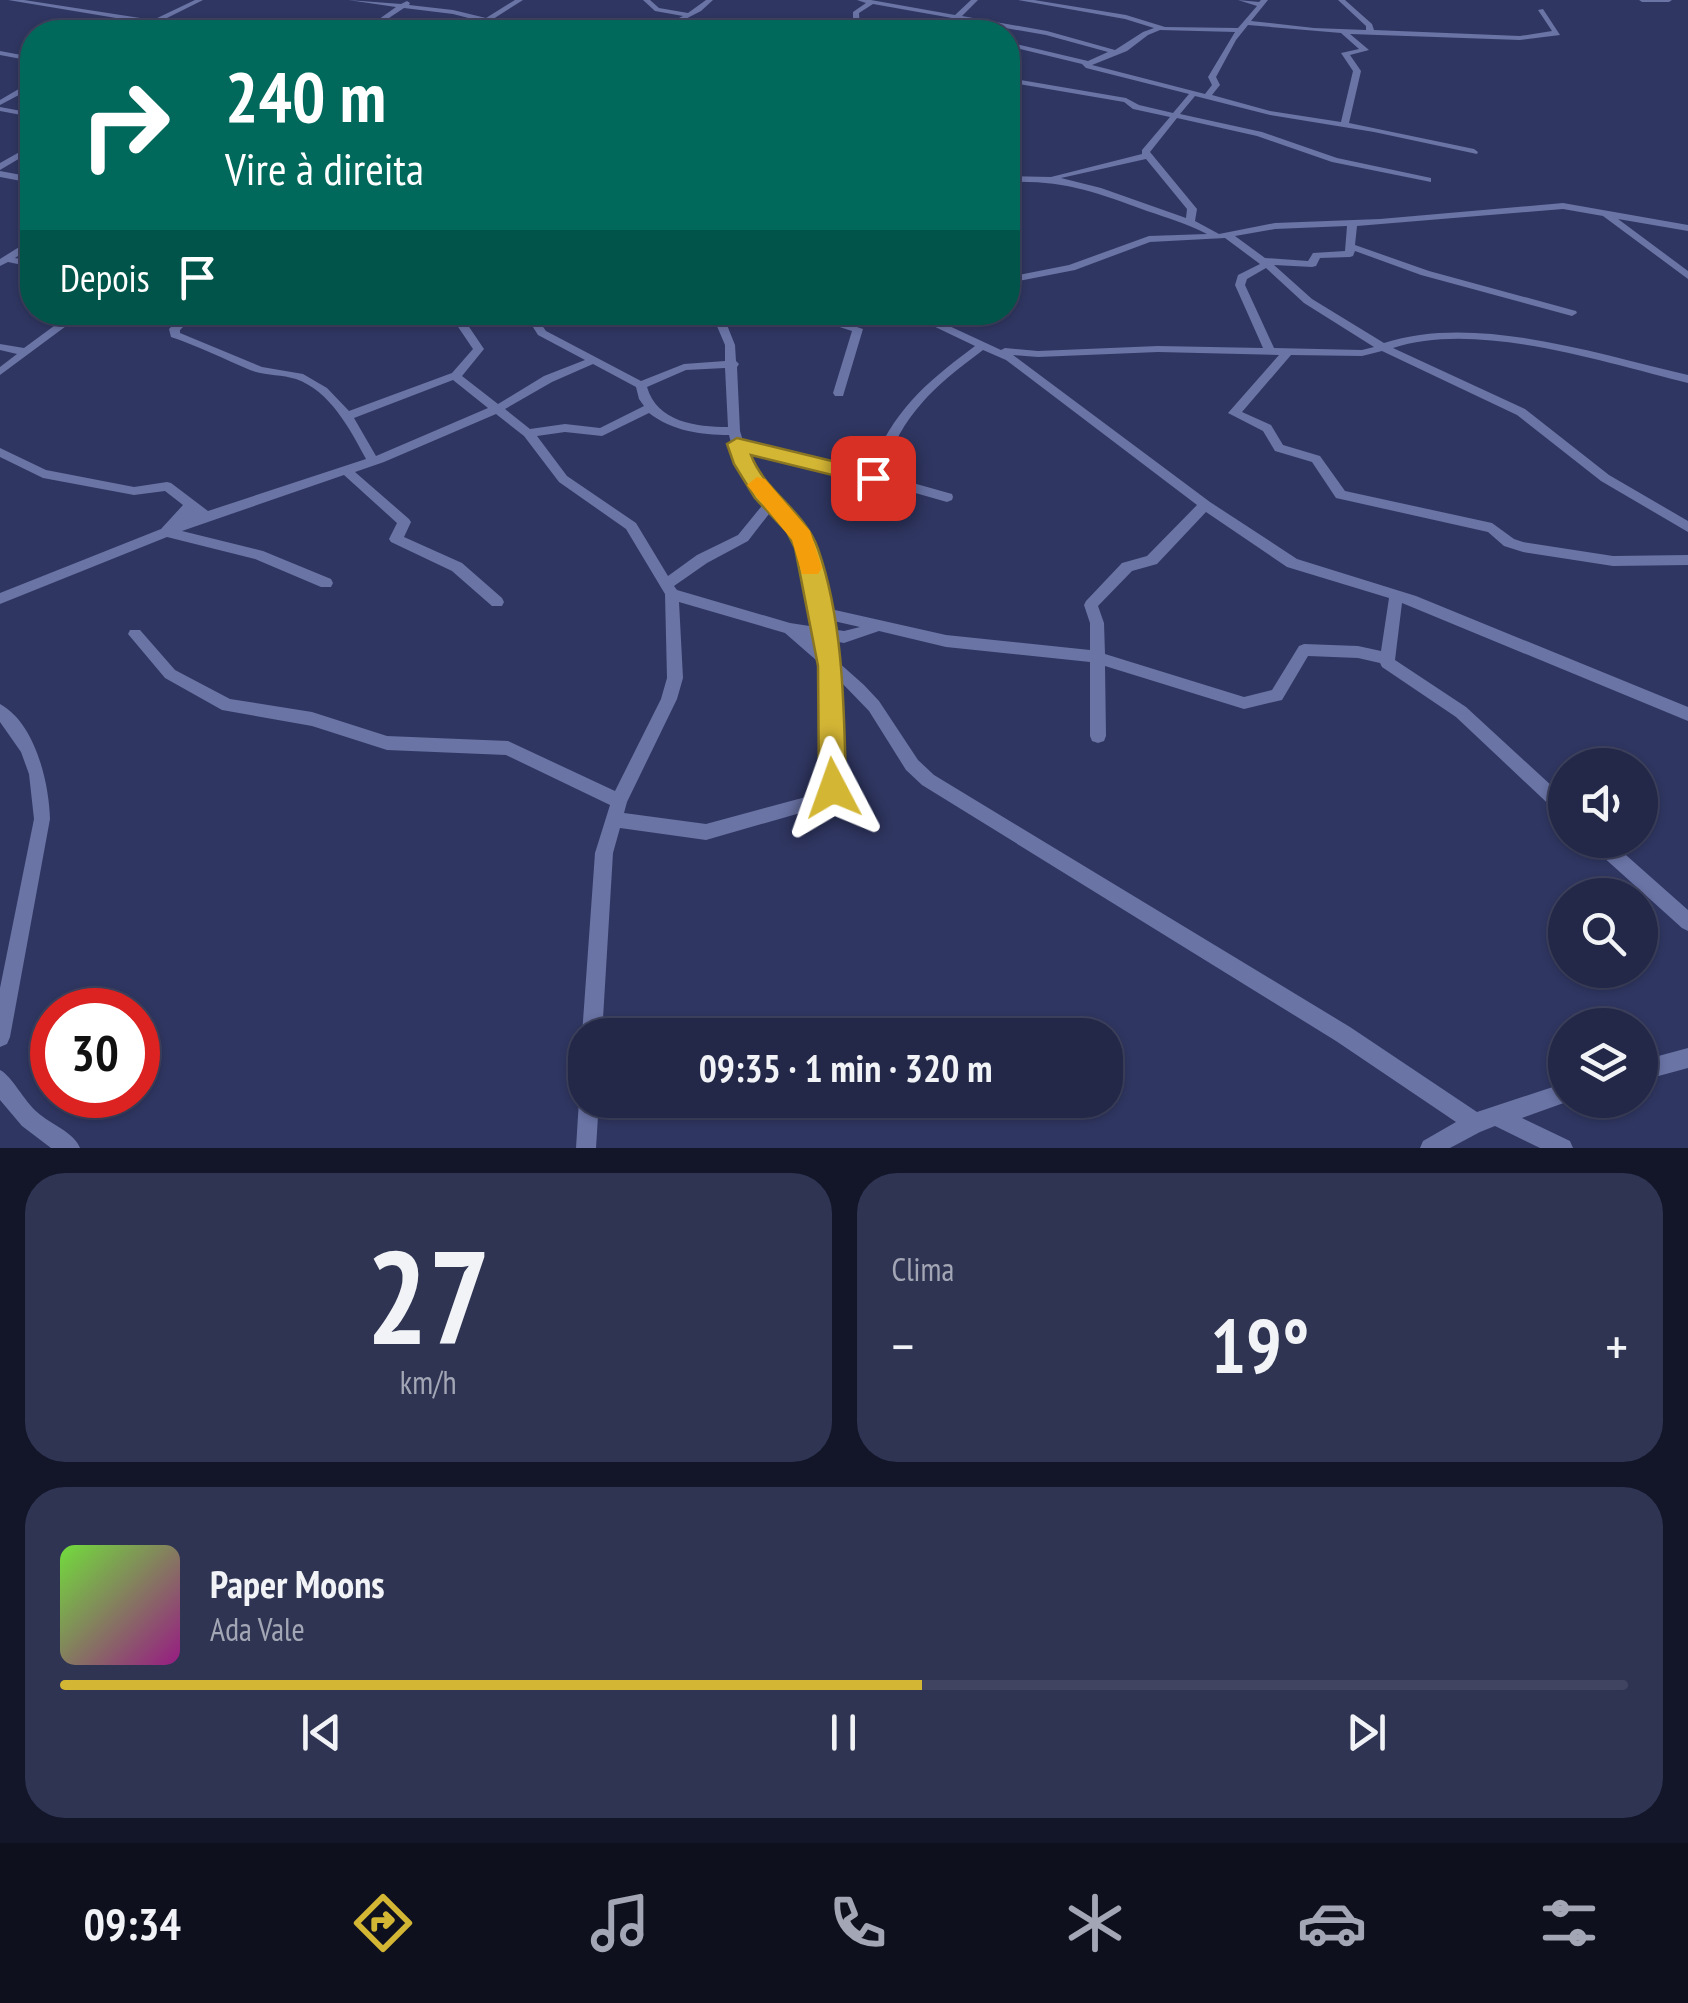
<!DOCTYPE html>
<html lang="pt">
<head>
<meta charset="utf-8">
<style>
	body { margin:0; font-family:"PT Sans Narrow",sans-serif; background:#2f3453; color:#f1f3f6; height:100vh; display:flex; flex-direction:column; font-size:38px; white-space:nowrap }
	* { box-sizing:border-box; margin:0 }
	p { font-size:32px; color:#a3a6b4 }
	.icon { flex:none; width:55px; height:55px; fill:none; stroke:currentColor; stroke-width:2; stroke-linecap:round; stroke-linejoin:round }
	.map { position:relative; height:1148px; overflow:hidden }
	.sheet { display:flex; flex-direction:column; gap:25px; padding:25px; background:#131628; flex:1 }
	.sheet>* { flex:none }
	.top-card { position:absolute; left:20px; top:20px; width:1000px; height:305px; border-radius:40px; box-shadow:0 2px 8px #0004,0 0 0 2px #404461; background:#00695c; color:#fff; overflow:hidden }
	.controls { position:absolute; left:1548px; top:748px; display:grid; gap:20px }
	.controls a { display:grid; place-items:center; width:110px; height:110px; border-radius:50%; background:#232849; box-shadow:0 2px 8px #0004,0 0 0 2px #404461; font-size:50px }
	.speed { position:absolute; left:30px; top:988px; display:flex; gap:20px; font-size:50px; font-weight:700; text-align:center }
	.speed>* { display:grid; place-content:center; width:130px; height:130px; border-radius:50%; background:#232849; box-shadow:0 2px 8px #0004,0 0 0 2px #404461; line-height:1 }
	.speed .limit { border:15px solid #d22; background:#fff; color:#111 }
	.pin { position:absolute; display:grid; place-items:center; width:85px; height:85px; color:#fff; margin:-42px; border-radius:20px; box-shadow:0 5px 15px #0006 }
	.me { position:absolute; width:110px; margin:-55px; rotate:356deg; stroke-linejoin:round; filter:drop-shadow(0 0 8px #0008) }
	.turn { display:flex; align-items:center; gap:35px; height:210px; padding:0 40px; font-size:45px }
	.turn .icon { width:130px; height:130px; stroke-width:2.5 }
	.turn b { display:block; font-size:70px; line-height:85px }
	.then { display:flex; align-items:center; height:95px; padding:0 40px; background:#0003; gap:20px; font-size:38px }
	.big { font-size:75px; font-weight:600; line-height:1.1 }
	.sheet .card { flex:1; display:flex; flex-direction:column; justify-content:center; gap:15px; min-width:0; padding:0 35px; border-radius:40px; background:#2f3453 }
	.sheet .dial { align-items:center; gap:0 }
	.dial b { font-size:130px; line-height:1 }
	.song { display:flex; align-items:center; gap:30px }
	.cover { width:120px; height:120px; border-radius:15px; background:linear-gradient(135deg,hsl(100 70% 55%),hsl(310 70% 35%)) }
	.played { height:10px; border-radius:5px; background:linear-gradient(90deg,#d4b635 55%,#404461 55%) }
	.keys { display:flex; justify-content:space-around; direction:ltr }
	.heat { display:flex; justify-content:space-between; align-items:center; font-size:55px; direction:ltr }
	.sheet .tiles { flex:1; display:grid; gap:25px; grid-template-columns:1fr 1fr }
	.card:last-child { grid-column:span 2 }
	.trip { position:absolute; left:568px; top:1018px; width:555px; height:100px; border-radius:40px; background:#232849; box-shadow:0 2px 8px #0004,0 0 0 2px #404461; font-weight:600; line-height:100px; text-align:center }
	.dock { display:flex; height:160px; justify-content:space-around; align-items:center; background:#0e101d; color:#a3a6b4 }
	.dock .icon { width:70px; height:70px }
	.dock .selected { color:#d4b635 }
	.dock b { font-size:45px; color:#f1f3f6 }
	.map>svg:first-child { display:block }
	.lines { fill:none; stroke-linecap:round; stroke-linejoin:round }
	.minor { fill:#6a74a5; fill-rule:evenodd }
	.route { fill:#d4b635; stroke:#8a7622; stroke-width:2.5 }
	.slow { fill:#f59e0b }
</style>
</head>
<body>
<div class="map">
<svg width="1688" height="1148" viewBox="0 0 1688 1148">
	<rect width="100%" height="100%" fill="#2f3661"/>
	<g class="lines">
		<path class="minor" d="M8,0H24L153,20L195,0H203L161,21L220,32C201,33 168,22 154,25C145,27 141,32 131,32L146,23Z
			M348,0L401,4L407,1L410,3L409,5L453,10L486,18L515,0H523L490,21L539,30L594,26L661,27L683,16L655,11L643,0H650L659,8L688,13L706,0H713L701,11L670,27L704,30L707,32L594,30L530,32L485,24L471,32H464L480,21L453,14L404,8L368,32H361L396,7Z
			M857,0H871L955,15L971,0H978L962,16L1047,31L1115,50L1143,32L1154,28L1125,19L1018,0H1034L1126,15L1165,27L1238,28L1257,6L1238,0L1259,2L1261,0H1268L1251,21L1314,28L1366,30V26L1338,0H1345L1372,24L1374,30L1520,36L1552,31L1538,10L1543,9L1560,35L1520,40L1350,34L1369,50L1350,55L1361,71L1349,123L1474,149L1478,152L1477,154L1374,132L1270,115L1195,96L1180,114L1262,132L1337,158L1431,178V182L1332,162L1257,136L1177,118L1150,152L1197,209L1195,221L1219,234L1275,223L1380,219L1563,203L1688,225V231L1618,219L1688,271V279L1603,216L1563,209L1357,226L1355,245L1429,271L1576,311L1577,313L1572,316L1421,275L1355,251L1353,256L1350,257L1320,258L1316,266L1312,267L1274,265L1312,299L1384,343C1475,313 1597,354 1688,375V383C1604,362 1476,320 1393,348L1525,409L1609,475L1688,521V532L1601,481L1517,415L1382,351L1362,356L1291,355L1242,412L1271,425L1283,445L1320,456L1345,491L1492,523L1514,539L1523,542L1613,556L1688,555V565L1613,566L1523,552L1504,546L1488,532L1336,498L1312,462L1275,451L1263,431L1228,413L1279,355L1158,352L1038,357L1013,355L1210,502L1297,559L1416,596L1688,707V721L1402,603L1395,660L1466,707L1565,798V817L1559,814L1456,717L1382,667L1380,663L1358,658L1308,656L1282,700L1244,709L1105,666L1106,736L1104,741L1098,743L1092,741L1090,736V662L946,647L879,631L844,643L833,641L837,661L864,685L879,701L918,760L934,775L1350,1027L1477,1112L1565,1083V1100H1572L1522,1118L1570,1141L1573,1148H1540L1495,1126L1480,1132L1450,1148H1420L1423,1141L1456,1122L1336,1041L922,785L906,770L869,711L839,680L841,788L828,805L706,840L620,828L613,853L602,1035H585V1042L582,1035L595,853L610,805L506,755L387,750L312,726L222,710L165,678L128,634L130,630H140L175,670L230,699L312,712L387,736L508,741L615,791L661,699L667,678L665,594L626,529L559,482L524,436L496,414L384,462L355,472L409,519L411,522L404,537L462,563L502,598L504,602L502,606H492L452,571L391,542L389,539L397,523L344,475L182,531L263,551L331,579L333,583L331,587H321L255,559L167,537L0,604V593L161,529L183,505L165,491L134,495L43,478L0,457V448L46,470L134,487L167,482L171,483L208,511L366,459C350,429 330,391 296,379C281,374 265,376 250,370C224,359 198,346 171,337L169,329L186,312H198L180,330V333L262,367L303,374L327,388L349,411L452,373L473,349L448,312H459L484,349L462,376L498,404L544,376L585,360L538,335L531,324L514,312C530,312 537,317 546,331L641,381L684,364L725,361V345L711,312H771L745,319L723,315L735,345L736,361L739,364L737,367L740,431L743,441L813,456L869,471C894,410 923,385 975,346L904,312H919L1001,350L1005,348L1038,351L1158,346L1263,348L1235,285L1238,275L1260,264L1225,238L1150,242L1075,270L1008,283V277L1069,265L1149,236L1207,234C1188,224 1168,218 1147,211C1096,192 1063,180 1008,182V176L1051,177L1142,154V150L1170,117L1133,109L1124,102L1008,82V78L1126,98L1139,105L1173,113L1189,94L1086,68L1082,64L1008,46V42L1088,61L1108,52L1046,35L959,20L958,32H951L952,18L873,4L859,13L860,32H853V12L866,3ZM1248,25L1341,33L1359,49L1341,53L1353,71L1341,122L1270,111L1212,95L1220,85L1216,77L1236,40ZM1160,30L1235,32L1208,77L1212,85L1205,94L1092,65L1127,51L1148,35ZM1146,159L1187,209L1186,218L1101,188L1061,178ZM1347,226L1345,251L1313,253L1308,261L1265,258L1235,236L1275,229ZM1266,268L1304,303L1374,347L1362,350L1274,348L1245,285L1247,279ZM983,350L1006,360L1197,505L1147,556L1122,563L1086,601L1084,605L1090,623V650L946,635L826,608L814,548L800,524L768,489L746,455L745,450L813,464L947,502L952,500L953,497L952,494L881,474C905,412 931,389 983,350ZM593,364L636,387L639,399L644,406L600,428L565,424L530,429L505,409L552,382ZM725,368L728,427C696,427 657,422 647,387L686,370ZM453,380L488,408L376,456L354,418ZM649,413C672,431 701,435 729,435L734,455L765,502L738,535L697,555L668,576L636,523L567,476L537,436L565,432L602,436ZM772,510L790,530L800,548L816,627L790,623L677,590L674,586L707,563L748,541ZM1206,512L1287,567L1389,598L1381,651L1358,646L1304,644L1299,646L1272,690L1244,697L1105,654L1104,623L1098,606L1132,571L1157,564ZM679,602L785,633L824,667L825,785L817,794L706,824L624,813L627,802L677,699L683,678ZM829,620L860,627L844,631L831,629Z
			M1639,0H1672L1669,2H1642Z
			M0,51L32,57V61L0,55Z
			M29,83H32V88L0,105V100Z
			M0,107L32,113V117L0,111Z
			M32,145V151L0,170V163Z
			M0,171L32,177V183L0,177Z
			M32,239V246L15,258L32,261V267L8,262L0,266V259Z
			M73,312H85L0,375V367L17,354L0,350V344L24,348Z
			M793,312H811L863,329L843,396H835L833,393L852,331Z
			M0,704C35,723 49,782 50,819L10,1037L7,1044L0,1047V988L34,819L29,774L21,752L0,722Z
			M1588,840H1609L1688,910V931L1682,928L1591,846Z
			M1688,1048V1068L1640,1081V1061Z
			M0,1070C12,1076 24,1101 37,1112C50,1124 74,1132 80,1148H51L22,1126L0,1100Z
			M585,1092V1100H599L596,1148H576L579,1100L582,1093Z"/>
	</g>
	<path class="route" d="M737,438L873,471L883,478L873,485L751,455C765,492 805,511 818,549C844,623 844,710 846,788L842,796L833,800L823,796L819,788L818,666L795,548L787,532L755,498L734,464L727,444Z"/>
	<path class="slow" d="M757,477L765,479L810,531L822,568L818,574H802L792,540L747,485Z"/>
</svg>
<div class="controls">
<a><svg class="icon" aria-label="sound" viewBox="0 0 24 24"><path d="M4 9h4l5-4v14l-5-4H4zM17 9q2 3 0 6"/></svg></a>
<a><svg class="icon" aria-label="search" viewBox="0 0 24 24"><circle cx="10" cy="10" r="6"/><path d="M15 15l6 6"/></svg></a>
<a><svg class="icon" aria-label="layers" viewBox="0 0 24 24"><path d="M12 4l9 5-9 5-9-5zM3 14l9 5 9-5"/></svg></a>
</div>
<div class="speed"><div class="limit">30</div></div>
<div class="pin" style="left:873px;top:478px;background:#d93025"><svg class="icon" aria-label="arrive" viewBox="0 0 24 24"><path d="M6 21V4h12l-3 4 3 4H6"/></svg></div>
<svg class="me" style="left:833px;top:788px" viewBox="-20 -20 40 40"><path d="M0-17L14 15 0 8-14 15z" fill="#d4b635" stroke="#fff" stroke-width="4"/></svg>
<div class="trip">09:35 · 1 min · 320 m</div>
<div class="top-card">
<div class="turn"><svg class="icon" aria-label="right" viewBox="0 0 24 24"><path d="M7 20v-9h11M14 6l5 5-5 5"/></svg><div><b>240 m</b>Vire à direita</div></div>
<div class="then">Depois<svg class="icon" aria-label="arrive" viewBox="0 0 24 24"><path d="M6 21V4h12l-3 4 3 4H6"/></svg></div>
</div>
</div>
<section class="sheet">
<div class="tiles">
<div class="card dial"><b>27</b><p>km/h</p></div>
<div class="card"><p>Clima</p>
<div class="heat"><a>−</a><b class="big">19°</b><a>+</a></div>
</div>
<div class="card">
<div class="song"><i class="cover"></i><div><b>Paper Moons</b><p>Ada Vale</p></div></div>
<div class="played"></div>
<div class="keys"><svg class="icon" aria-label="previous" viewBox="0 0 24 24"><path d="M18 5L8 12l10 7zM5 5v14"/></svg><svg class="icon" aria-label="pause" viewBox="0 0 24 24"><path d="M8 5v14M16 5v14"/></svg><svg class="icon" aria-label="next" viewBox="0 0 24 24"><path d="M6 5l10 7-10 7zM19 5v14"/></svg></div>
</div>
</div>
</section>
<nav class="dock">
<b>09:34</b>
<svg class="icon selected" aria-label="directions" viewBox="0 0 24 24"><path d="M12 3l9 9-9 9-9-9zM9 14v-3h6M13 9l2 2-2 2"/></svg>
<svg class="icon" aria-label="music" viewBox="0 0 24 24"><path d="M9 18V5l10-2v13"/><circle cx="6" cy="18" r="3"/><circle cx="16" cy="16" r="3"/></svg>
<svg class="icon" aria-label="phone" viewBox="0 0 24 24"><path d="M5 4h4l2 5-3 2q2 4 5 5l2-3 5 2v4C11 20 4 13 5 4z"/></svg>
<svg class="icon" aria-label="climate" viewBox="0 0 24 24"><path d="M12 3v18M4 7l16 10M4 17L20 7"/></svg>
<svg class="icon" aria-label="car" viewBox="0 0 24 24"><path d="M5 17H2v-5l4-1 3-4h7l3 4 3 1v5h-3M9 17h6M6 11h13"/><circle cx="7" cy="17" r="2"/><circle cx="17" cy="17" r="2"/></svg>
<svg class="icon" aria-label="filters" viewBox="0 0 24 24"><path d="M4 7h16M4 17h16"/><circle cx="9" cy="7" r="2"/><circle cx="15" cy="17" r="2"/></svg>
</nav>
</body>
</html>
